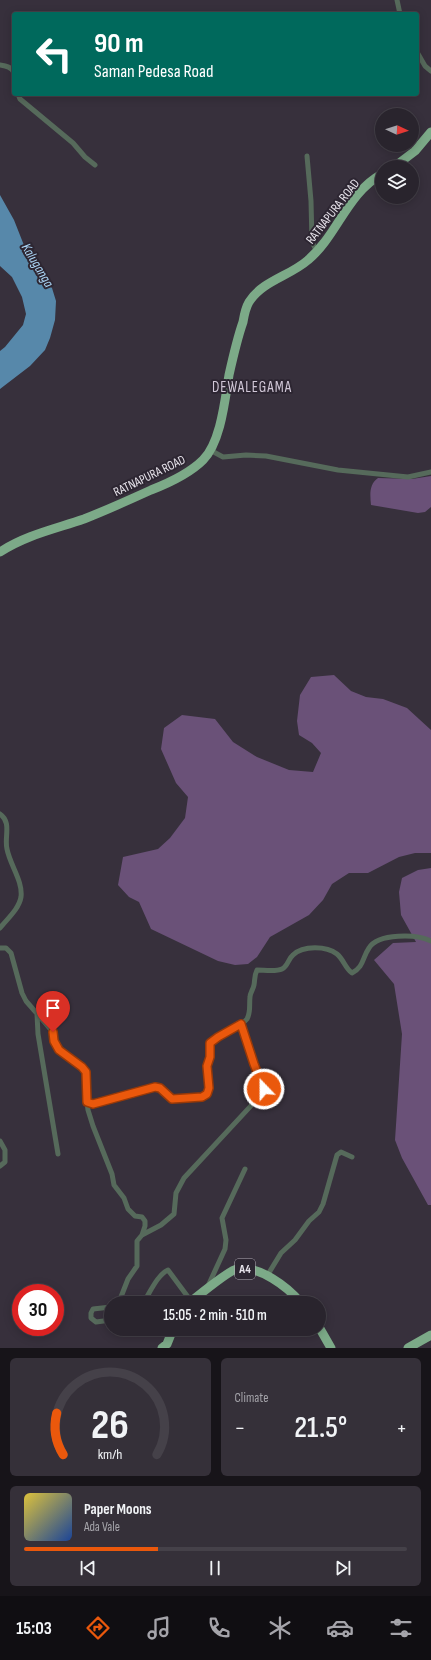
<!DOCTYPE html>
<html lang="en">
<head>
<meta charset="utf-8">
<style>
	body { margin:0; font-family:"Sofia Sans Condensed",sans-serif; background:#353039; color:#f1f3f6; height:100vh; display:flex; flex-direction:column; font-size:15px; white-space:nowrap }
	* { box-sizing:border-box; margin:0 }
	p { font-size:13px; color:#a5a4aa }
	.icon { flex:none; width:22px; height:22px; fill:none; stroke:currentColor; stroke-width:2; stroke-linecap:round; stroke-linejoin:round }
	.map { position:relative; height:1348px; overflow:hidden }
	.details { display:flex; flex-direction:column; gap:10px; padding:10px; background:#171419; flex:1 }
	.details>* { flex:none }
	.guide { position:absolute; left:12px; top:12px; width:407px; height:84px; border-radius:4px; box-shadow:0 2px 10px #0003,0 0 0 1px #454149; background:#00695c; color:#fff; overflow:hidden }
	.needle { width:26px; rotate:94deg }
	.buttons { position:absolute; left:375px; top:108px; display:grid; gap:8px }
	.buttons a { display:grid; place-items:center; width:44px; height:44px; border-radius:50%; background:#29242d; box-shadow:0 2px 10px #0003,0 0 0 1px #454149; font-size:20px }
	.speed { position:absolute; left:12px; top:1284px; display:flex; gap:8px; font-size:20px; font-weight:700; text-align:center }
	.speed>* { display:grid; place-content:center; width:52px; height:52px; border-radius:50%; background:#29242d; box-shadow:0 2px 10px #0003,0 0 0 1px #454149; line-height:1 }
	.speed .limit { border:6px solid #d22; background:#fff; color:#111 }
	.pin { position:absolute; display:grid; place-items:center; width:34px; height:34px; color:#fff; margin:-41px -17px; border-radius:50% 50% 50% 0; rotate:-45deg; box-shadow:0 0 4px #0007 }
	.pin .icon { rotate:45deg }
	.me { position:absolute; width:44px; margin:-22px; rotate:338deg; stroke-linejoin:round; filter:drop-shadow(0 0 3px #0008) }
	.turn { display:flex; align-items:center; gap:14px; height:84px; padding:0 16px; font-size:18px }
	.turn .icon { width:52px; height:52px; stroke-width:2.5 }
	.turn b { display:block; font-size:28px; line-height:34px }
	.big { font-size:30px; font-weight:600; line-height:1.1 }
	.details .card { flex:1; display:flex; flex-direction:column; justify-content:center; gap:6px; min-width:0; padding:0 14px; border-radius:6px; background:#353039 }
	.details .dial { align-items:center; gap:0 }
	.dial svg { height:104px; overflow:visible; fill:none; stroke:#454149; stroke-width:7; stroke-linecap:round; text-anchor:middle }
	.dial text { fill:#f1f3f6; stroke:none }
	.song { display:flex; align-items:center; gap:12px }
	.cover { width:48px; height:48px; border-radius:6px; background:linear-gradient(135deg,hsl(50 70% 55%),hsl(220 70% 35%)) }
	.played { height:4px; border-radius:2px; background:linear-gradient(90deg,#ea580c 35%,#454149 35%) }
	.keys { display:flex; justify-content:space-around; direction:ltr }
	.heat { display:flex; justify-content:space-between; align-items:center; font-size:22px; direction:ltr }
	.details .tiles { flex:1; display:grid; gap:10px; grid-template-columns:1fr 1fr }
	.card:last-child { grid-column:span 2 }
	.trip { position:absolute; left:104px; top:1296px; width:222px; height:40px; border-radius:20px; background:#29242d; box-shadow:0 2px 10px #0003,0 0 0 1px #454149; font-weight:600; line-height:40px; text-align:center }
	.menu { display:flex; height:64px; justify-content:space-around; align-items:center; background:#100e12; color:#a5a4aa }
	.menu .icon { width:28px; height:28px }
	.menu .selected { color:#ea580c }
	.menu b { font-size:18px; color:#f1f3f6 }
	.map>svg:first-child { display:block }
	.green { fill:#6a5178 }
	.water { fill:#5788aa }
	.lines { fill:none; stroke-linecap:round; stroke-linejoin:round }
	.minor { stroke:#566a5b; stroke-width:5 }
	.trunk { stroke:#7caa88; stroke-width:9 }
	.route-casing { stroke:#983908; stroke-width:10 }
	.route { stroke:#ea580c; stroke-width:7 }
	.labels { text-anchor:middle; stroke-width:4; stroke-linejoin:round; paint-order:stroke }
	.shield { fill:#2d2632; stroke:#b0abb4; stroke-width:1 }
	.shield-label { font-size:12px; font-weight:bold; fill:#e8e4ec }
	.street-label { font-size:13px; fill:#e8e4ec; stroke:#2d2632 }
	.water-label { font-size:14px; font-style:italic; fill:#aad4f4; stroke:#2d2632 }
	.quarter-label { font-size:15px; letter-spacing:1px; fill:#d1c7d7; stroke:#2d2632 }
</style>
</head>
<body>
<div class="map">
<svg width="431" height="1348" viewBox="0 0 431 1348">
	<rect width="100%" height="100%" fill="#37303c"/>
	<path class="green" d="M431,476V507L425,512L418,513L371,505C370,495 369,484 378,478L412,479Z
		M334,675L351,691L366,697L383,699L407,708L431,730V853H415L399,857L368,873H349L332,884L323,900L309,915L270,937L257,957L248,964L235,965L218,961L151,929L139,902L129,897L118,885L123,857L158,849L170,838L185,818L188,797L176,783L161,749L164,728L182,715L215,719L233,742L257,757L289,770L313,772L321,753L312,743L299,735L297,721L300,695L311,677Z
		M431,868V1205H428L402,1158L395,1140L402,1034L394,984L374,960L393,943L416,942L401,915L399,892L402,878L418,870Z"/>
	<path class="water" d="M0,195L14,220L29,258L42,279L52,288L56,301L55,320L50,338L45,350L30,366L0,389V351L5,347L23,325L26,314L22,297L12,277L0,266Z"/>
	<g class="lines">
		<path class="minor" d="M397,0L400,14
			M417,52L425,66L431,71
			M0,65C6,66 12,67 14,73
			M18,94L20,99L73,143L85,157L95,165
			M307,156L311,201L312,242L317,252
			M210,450L223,457L246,455L266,456L338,470L408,477L431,472
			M0,814C12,822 4,838 7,849C10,865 23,881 21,897C19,909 7,919 0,928
			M0,948H6L11,953L22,993L26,1001L53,1032L54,1041L59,1050L82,1067L86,1072L87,1102L93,1105L155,1087L160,1088L172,1099L202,1097L207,1094L209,1088L207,1066L210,1057V1043C221,1035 238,1030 247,1019C251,1012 249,1005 250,997C250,993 253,990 254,985C255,980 254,976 257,970C264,970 276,972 282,969C288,966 288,959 293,955C303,945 327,946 337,954C344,960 345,968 352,973C364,967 362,958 369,948C378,933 417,934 431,941
			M37,1014L38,1034L58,1154
			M87,1102L88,1110L93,1126L112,1174L114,1185L124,1198L128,1209L135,1216L142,1217L145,1221V1226L142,1235L137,1241V1266L128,1279L119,1302L117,1303
			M0,1141L5,1150V1162L0,1166
			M142,1235L161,1225L174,1214L176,1193L184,1178L260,1096L263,1089L254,1064L241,1024
			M267,1276L281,1253L295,1240L309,1221L319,1212L323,1204L337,1155L341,1152L352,1157
			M208,1286L225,1249L226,1240L222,1218L245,1169
			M143,1303C150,1293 157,1275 168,1270L191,1301
			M111,1307L93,1309L91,1313V1318L96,1322L111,1320"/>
		<path class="trunk" d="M394,167L415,151L431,132
			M0,552C26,535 55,529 84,519C107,510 129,500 151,490C169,483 189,474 203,460C221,442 225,399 229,375C233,357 237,339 243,322C244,316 246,307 249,302C262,281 290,276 308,260C337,236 347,193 382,174
			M189,1303C198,1296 229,1270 237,1269C259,1265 288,1287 301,1303
			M319,1327L331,1348
			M162,1348L167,1344L173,1329
			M408,1348L431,1335"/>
	</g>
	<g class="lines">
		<defs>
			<path id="route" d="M53,1032L54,1041L59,1050L82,1067L86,1072L87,1102L93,1104L155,1087L160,1088L172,1099L202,1097L207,1094L209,1088L207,1066L210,1057V1043L218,1037L241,1024L254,1064L264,1089"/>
		</defs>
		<use href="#route" class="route-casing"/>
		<use href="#route" class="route"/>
	</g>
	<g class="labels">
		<rect class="shield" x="235" y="1259" width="20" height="20" rx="3"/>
		<g class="shield-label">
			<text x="245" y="1273">A4</text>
		</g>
		<g class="street-label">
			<text transform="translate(332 211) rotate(-52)" y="5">RATNAPURA ROAD</text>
			<text transform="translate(149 475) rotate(-26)" y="5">RATNAPURA ROAD</text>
		</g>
		<g class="water-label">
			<text transform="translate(38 265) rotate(59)" y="5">Kaluganga</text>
		</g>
		<g class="quarter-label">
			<text x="252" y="392">DEWALEGAMA</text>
		</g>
	</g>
</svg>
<div class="buttons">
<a><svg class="needle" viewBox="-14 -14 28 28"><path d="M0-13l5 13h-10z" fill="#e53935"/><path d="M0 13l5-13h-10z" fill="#a5a4aa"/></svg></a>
<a><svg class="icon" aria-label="layers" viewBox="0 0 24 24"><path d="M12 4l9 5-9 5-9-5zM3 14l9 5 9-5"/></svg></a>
</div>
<div class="speed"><div class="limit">30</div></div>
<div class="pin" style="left:53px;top:1032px;background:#d93025"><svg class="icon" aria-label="arrive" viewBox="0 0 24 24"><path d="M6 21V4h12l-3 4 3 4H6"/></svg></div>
<svg class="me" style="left:264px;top:1089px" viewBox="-20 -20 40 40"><circle r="17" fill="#ea580c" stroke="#fff" stroke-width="3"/><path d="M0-11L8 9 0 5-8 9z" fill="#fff"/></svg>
<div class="trip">15:05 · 2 min · 510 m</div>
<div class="guide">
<div class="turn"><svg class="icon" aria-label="left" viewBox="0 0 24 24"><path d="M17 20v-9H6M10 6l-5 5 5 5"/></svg><div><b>90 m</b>Saman Pedesa Road</div></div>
</div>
</div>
<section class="details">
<div class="tiles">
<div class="card dial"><svg viewBox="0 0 100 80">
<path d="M14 69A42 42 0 1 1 86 69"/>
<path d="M14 69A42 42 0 0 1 9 37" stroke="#ea580c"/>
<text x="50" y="56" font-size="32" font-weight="700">26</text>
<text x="50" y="72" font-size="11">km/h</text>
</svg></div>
<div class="card"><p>Climate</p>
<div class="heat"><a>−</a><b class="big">21.5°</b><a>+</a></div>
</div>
<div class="card">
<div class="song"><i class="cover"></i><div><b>Paper Moons</b><p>Ada Vale</p></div></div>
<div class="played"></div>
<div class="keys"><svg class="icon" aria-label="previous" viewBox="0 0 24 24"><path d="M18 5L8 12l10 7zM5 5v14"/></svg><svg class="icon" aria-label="pause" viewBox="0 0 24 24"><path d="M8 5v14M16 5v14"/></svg><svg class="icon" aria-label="next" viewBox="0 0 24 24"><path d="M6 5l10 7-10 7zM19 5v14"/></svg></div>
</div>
</div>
</section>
<nav class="menu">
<b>15:03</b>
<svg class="icon selected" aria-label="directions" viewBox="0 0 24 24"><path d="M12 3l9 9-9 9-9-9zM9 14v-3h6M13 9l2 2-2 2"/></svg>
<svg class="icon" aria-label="music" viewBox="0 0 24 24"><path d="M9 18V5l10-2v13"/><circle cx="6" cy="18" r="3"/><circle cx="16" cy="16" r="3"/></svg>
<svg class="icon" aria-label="phone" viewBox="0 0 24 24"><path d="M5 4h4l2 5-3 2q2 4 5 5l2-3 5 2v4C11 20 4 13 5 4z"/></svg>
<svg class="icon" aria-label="climate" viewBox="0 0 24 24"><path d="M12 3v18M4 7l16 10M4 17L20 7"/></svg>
<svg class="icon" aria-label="car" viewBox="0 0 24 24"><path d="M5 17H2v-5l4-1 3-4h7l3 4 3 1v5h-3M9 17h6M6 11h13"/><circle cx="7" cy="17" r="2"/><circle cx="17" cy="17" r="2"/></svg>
<svg class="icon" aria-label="filters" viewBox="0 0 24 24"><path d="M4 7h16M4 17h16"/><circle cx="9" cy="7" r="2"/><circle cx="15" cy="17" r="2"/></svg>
</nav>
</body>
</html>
